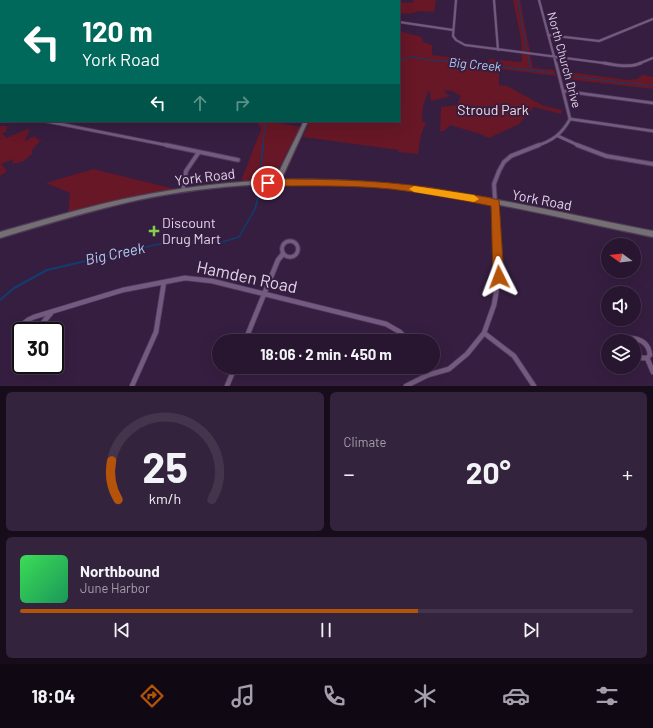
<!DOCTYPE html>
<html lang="en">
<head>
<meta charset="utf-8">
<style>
	body { margin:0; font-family:Barlow,sans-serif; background:#34233c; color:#f1f3f6; height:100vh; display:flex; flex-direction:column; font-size:15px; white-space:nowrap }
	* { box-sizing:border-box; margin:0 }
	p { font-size:13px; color:#a59fab }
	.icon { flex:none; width:22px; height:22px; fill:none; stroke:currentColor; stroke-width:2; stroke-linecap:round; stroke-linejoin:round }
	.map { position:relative; height:386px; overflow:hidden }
	.panel { display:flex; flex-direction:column; gap:6px; padding:6px; background:#160c1a; flex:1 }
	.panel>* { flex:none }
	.top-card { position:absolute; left:0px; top:0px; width:400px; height:122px; box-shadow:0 4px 16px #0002,0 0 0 1px #44354c; background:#00695c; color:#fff; overflow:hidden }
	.needle { width:26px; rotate:285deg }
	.buttons { position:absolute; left:601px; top:238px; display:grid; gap:8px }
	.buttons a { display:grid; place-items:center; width:40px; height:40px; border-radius:50%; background:#281630; box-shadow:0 4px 16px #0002,0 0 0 1px #44354c; font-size:20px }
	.speed { position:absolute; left:12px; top:322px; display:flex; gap:8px; font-size:20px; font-weight:700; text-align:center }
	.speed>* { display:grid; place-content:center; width:52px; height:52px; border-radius:50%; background:#281630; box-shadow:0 4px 16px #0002,0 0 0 1px #44354c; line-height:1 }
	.speed .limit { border:2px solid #111; border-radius:6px; background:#fff; color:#111 }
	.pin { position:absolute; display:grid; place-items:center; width:34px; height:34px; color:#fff; margin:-17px; border:2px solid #fff; border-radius:50%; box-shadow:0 1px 4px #0007 }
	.me { position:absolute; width:44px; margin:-22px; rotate:357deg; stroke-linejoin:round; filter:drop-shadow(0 0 3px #0008) }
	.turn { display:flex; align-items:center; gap:14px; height:84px; padding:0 16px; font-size:18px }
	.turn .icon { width:52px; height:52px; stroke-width:2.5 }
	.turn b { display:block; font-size:28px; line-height:34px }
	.lanes { display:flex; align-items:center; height:38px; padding:0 16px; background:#0003; justify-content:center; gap:20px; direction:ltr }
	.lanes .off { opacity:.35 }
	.big { font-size:30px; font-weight:700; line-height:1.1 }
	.panel .card { flex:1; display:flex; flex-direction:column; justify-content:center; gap:6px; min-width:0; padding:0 14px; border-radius:6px; background:#34233c }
	.panel .dial { align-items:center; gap:0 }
	.dial svg { height:104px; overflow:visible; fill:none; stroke:#44354c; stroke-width:7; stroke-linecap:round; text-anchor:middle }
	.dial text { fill:#f1f3f6; stroke:none }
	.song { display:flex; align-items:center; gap:12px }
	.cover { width:48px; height:48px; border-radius:6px; background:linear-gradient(135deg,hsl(130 70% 55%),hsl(150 70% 35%)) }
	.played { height:4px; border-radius:2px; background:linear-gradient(90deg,#b45309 65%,#44354c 65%) }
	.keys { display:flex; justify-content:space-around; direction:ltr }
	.heat { display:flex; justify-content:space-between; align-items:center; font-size:22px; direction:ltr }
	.panel .tiles { flex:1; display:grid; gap:6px; grid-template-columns:1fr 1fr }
	.card:last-child { grid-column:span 2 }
	.trip { position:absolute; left:212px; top:334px; width:228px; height:40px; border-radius:20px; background:#281630; box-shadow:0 4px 16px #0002,0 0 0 1px #44354c; font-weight:700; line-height:40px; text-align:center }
	.menu { display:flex; height:64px; justify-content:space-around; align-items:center; background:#100913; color:#a59fab }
	.menu .icon { width:28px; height:28px }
	.menu .active { color:#b45309 }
	.menu b { font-size:18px; color:#f1f3f6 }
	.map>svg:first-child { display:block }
	.green { fill:#671726 }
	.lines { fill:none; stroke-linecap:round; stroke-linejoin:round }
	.stream-far2 { stroke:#113d70; stroke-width:1 }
	.stream-far1 { stroke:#113d70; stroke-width:1.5 }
	.stream { stroke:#113d70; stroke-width:2 }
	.minor-far3-casing { stroke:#503c59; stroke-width:3 }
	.minor-far2-casing { stroke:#503c59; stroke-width:4 }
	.minor-far1-casing { stroke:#503c59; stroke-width:5.5 }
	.minor-casing { stroke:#503c59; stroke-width:6 }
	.secondary-casing { stroke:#503c59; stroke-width:2.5 }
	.minor-far3 { stroke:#745a80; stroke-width:2 }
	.minor-far2 { stroke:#745a80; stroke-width:2.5 }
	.minor-far1 { stroke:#745a80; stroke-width:3.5 }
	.minor { stroke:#745a80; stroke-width:4.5 }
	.secondary { fill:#736f72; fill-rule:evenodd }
	.route { fill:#b45309; stroke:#753606 }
	.slow { fill:#f59e0b }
	.poi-dot { fill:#84d04e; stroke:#361e40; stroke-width:1.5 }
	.labels { text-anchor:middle; stroke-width:4; stroke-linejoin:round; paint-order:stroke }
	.far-street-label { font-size:12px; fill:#e2d4ea; stroke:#361e40 }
	.far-water-label { font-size:13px; font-style:italic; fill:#b0cdf3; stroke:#361e40 }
	.park-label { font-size:14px; fill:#f8ddde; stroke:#361e40 }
	.street-label { font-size:14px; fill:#e2d4ea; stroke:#361e40 }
	.poi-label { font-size:14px; fill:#e2d4ea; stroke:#361e40; text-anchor:start }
	.water-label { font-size:15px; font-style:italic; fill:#b0cdf3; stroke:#361e40 }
	.near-street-label { font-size:17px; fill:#e2d4ea; stroke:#361e40 }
</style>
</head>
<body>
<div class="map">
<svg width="653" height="386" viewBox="0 0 653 386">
	<rect width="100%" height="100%" fill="#361e40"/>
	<path class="green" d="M414,0H436L434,12L419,11L409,14L399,13V2L412,3Z
		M513,0H520L533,68L554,70L556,76L499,69V85L507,86L544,106L562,110L561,114L534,107L519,124L489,138L480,134L450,125L444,131H440L441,107L457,105L461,96L452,91L444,90L446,94L451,96L431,101L430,92L428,91L423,106L422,121L426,123L421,135L418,154L398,152L399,150L303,137L310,121H399V42L401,39L399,36V31L422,37L423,42L432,45V55L488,62L489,59L522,62L521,39Z
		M562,71L627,80L638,79L639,77L644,75L653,77V89L565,79Z
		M257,121H277V123L300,127L274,178L241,181L261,129Z
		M0,126H7L6,131L1,135H4L6,138L30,128L25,141L36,135L34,137L38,138L37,140L42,139L32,150V154L22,162L12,164L14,159L1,164L7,171L0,176Z
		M93,169L175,189L144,194L68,214L70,193L46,183Z"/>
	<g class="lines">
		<path class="stream-far2" d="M518,0L527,52
			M528,55L530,69
			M399,62L408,57H413L435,61L465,62L552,73
			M564,75L624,83L653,85
			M263,146L265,121"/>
		<path class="stream-far1" d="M125,252L159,244L200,241L222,242L239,237L255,209L258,198L263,145"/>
		<path class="stream" d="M0,300L14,288L47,270L129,251"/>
		<defs>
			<path id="minor-far3" d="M14,0L21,1
				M158,0L161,1
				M223,0L229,1
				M456,0L453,36L456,40L465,45L611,64
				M494,0L498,50
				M539,0L556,64
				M28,1L30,0
				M167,1L170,0
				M216,1L219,0
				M399,22L453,30
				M548,35L599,41L653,19
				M638,64L653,58"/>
			<path id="minor-far2" d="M604,63C615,65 630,68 641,63
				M563,91L653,103
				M570,119L653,131
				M45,121L171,146
				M558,136L580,146
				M536,146C552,141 562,134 570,119L556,63"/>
			<path id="minor-far1" d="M166,145L238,160
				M577,145L606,156L653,164
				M183,190L186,171L199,152
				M282 249a8 8 0 1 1 16 0a8 8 0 1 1-16 0Z
				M498,252L494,184L499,171L504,162L511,156L539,145"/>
			<path id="minor" d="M36,331L51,313
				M484,333L514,356L534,386
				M21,336L18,332C21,324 26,320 34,317L123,290L185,278L212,281L386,324L400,332L409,341
				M245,341L278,260L283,254
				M628,341L631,338C641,339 649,344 650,355L647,358H642L634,353
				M647,358L653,372
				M424,367L428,375
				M132,386L156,332L164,282
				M227,386L235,367
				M406,386L428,375L449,369L467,354L484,333L494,305L499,277L498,251"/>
			<path id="secondary" d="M364,0H366V1H364Z
				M304,121H308L281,180C407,175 530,207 653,231V237C550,216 446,189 341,184C274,181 204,186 138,200C92,210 46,224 0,238V232C46,219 92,205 139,196C184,187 229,182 275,180Z"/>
		</defs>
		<use href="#minor-far3" class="minor-far3-casing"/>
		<use href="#minor-far2" class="minor-far2-casing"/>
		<use href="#minor-far1" class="minor-far1-casing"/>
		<use href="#minor" class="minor-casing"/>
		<use href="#secondary" class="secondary-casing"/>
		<use href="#minor-far3" class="minor-far3"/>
		<use href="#minor-far2" class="minor-far2"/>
		<use href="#minor-far1" class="minor-far1"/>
		<use href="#minor" class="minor"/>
		<use href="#secondary" class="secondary"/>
	</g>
	<path class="route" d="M268,179C331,179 394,180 457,192C470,195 485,196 499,200L504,277L503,281L499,282L495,281L493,277L491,206C457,199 424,193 391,189C350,185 309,186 268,186L263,183Z"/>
	<path class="slow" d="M414,186L474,195L479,199L474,202L414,192L409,189Z"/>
	<path class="poi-dot" d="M152 225h4v4h4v4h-4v4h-4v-4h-4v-4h4z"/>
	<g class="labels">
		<g class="far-street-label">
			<text transform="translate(564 60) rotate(75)" y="4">North Church Drive</text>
		</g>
		<g class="far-water-label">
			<text transform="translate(475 64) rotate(5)" y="5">Big Creek</text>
		</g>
		<g class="park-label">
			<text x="493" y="115">Stroud Park</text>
		</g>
		<g class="street-label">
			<text transform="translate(205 177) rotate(-7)" y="5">York Road</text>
			<text transform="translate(542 200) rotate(11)" y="5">York Road</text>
		</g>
		<g class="poi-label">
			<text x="162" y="228">Discount<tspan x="162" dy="16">Drug Mart</tspan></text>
		</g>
		<g class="water-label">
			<text transform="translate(115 254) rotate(-12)" y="5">Big Creek</text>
		</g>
		<g class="near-street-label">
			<text transform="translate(247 277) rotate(12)" y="6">Hamden Road</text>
		</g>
	</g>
</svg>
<div class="buttons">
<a><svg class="needle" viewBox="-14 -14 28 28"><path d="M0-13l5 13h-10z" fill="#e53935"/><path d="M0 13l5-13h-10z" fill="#a59fab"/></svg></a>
<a><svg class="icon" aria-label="sound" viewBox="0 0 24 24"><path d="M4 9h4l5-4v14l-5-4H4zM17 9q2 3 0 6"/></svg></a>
<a><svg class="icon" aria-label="layers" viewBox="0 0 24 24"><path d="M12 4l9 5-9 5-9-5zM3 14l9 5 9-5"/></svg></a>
</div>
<div class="speed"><div class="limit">30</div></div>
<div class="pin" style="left:268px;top:183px;background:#d93025"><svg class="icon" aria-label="arrive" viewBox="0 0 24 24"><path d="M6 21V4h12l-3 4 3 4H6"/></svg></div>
<svg class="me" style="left:499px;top:277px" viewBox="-20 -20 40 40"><path d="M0-17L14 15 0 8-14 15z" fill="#b45309" stroke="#fff" stroke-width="4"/></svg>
<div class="trip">18:06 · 2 min · 450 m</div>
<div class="top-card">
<div class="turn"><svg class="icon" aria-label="left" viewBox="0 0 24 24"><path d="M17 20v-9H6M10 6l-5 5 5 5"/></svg><div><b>120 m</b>York Road</div></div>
<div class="lanes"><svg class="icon" aria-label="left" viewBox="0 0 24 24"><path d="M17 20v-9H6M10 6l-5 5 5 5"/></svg><svg class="icon off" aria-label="ahead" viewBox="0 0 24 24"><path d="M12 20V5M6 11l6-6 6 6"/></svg><svg class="icon off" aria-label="right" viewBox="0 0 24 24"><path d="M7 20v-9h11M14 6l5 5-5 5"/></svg></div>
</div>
</div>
<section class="panel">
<div class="tiles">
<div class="card dial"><svg viewBox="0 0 100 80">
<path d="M14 69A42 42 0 1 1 86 69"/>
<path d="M14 69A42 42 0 0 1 9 39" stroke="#b45309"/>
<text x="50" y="56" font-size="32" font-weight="700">25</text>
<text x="50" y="72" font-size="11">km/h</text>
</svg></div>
<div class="card"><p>Climate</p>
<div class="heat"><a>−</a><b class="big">20°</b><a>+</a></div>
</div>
<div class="card">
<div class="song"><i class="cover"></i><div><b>Northbound</b><p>June Harbor</p></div></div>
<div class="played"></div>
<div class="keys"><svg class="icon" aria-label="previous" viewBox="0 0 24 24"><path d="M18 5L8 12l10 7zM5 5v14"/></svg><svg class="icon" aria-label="pause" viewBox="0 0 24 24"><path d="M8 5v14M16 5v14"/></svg><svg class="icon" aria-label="next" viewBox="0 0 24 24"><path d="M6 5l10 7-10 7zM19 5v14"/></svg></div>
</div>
</div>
</section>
<nav class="menu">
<b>18:04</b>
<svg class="icon active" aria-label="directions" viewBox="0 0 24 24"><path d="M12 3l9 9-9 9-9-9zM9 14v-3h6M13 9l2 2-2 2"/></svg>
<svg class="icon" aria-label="music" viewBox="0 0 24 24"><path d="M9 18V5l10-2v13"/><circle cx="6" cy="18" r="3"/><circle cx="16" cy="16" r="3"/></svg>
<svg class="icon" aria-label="phone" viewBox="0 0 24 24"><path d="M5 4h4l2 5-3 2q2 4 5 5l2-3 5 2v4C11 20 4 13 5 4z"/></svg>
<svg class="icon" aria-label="climate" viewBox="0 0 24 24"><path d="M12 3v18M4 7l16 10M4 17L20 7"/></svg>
<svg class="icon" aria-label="car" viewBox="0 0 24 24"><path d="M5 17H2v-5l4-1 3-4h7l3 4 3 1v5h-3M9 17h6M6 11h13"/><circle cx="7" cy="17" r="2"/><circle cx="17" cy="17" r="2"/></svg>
<svg class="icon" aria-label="filters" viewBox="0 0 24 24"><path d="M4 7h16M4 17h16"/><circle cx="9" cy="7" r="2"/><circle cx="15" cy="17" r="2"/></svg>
</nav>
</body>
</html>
